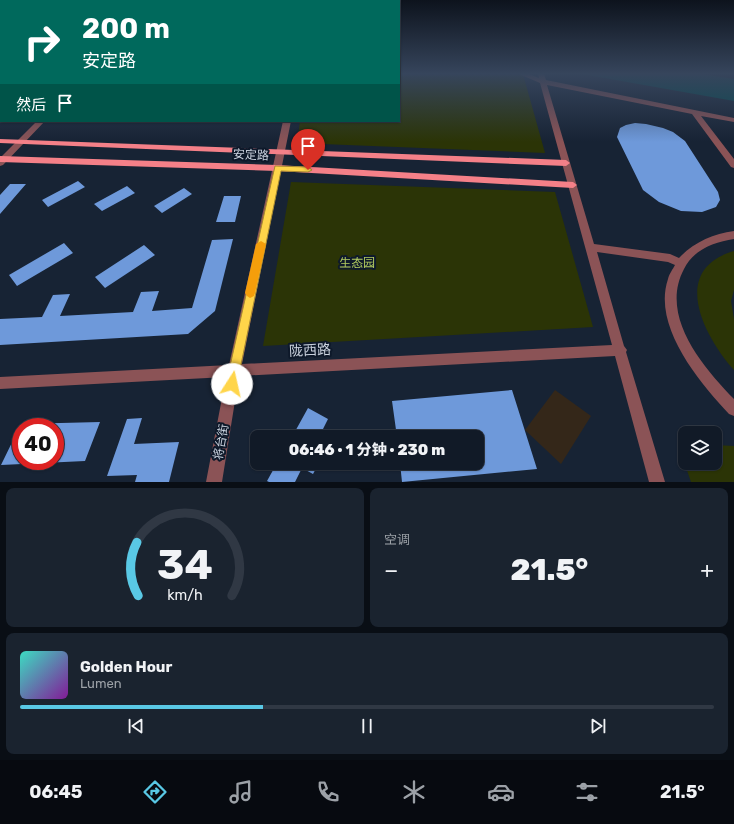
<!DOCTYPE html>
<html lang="zh">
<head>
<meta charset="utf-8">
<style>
	body { margin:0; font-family:Rubik,"Noto Sans SC",sans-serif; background:#1a232f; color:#f1f3f6; height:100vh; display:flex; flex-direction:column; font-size:15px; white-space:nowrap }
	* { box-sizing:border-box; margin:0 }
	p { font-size:13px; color:#9ca1a7 }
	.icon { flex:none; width:22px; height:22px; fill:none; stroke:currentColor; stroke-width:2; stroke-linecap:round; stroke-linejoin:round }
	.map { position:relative; height:482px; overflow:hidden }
	.details { display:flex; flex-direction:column; gap:6px; padding:6px; background:#090e15; flex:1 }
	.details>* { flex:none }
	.guide { position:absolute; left:0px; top:0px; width:400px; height:122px; box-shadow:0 1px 3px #0004,0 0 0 1px #303844; background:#00695c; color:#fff; overflow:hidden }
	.buttons { position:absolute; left:678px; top:426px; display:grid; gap:8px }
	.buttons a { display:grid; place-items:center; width:44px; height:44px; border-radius:8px; background:#111a27; box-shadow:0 1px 3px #0004,0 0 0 1px #303844; font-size:20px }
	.speed { position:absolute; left:12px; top:418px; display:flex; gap:8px; font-size:20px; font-weight:700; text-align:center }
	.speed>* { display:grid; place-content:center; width:52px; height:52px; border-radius:50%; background:#111a27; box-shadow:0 1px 3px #0004,0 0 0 1px #303844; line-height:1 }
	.speed .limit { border:6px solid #d22; background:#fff; color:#111 }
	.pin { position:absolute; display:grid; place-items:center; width:34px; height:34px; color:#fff; margin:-41px -17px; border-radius:50% 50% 50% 0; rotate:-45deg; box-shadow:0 0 4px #0007 }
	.pin .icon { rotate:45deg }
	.me { position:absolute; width:44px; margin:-22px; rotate:10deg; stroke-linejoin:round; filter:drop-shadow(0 0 3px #0008) }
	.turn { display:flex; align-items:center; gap:14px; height:84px; padding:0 16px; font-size:18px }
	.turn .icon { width:52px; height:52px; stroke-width:2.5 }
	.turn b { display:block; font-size:28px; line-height:34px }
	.then { display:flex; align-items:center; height:38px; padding:0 16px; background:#0003; gap:8px; font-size:15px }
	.big { font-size:30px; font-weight:800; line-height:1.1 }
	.details .widget { flex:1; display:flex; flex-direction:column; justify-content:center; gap:6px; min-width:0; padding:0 14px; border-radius:8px; background:#1a232f }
	.details .dial { align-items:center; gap:0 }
	.dial svg { height:104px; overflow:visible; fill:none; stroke:#303844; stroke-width:7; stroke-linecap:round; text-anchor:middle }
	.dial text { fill:#f1f3f6; stroke:none }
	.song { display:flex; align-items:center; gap:12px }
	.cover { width:48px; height:48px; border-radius:6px; background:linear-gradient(135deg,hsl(170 70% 55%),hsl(290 70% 35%)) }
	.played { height:4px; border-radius:2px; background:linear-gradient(90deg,#59c8e5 35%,#303844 35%) }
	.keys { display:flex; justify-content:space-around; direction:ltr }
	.heat { display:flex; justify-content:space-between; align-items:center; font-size:22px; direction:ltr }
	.details .tiles { flex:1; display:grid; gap:6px; grid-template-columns:1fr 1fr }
	.widget:last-child { grid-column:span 2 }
	.trip { position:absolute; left:250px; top:430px; width:234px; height:40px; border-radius:8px; background:#111a27; box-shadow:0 1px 3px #0004,0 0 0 1px #303844; font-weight:800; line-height:40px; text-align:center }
	.menu { display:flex; height:64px; justify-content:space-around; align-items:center; background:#070a10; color:#9ca1a7 }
	.menu .icon { width:28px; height:28px }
	.menu .selected { color:#59c8e5 }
	.menu b { font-size:18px; color:#f1f3f6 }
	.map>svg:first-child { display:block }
	.commercial { fill:#342719 }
	.green { fill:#2b3406 }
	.water { fill:#004b4f }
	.building { fill:#6e99da; fill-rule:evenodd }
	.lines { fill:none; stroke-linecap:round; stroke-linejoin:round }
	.minor { fill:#8b5356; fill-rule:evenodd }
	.major { fill:#f48088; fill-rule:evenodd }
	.route { fill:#ffd54a; stroke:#a68a30 }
	.slow { fill:#f59e0b }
	.labels { text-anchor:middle; stroke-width:4; stroke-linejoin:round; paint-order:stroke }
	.street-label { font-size:12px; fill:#cbd3df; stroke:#0e192a }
	.park-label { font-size:12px; fill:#b3cc5f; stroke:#0e192a }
	.near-street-label { font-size:14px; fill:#cbd3df; stroke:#0e192a }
</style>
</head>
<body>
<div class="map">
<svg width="734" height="482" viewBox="0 0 734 482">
	<rect width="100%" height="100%" fill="#172334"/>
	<path class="commercial" d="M555,390L591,416L561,464L525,430Z"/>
	<path class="green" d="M399,74H523L545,153L297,143L300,121H399Z
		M291,182L555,192L593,327L263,346Z
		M734,251V290L731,301L734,319V370C704,336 669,270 734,251Z
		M678,444L685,445V463H715V445L734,446V482H691Z"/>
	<path class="water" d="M582,74H703L734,79V101Z"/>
	<path class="building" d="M635,123L646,124L663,128L673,132L685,141L718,192L720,200L716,207L702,212L681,211L659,202L643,190L617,137L620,128L626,125Z
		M78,181L85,187L48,207L42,200Z
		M10,184H26L0,214V195Z
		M127,186L135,193L102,211L94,204Z
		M184,188L192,194L162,213L154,206Z
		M224,196H241L235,222H216Z
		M233,239L215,311L188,334L0,345V319L42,317L53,295L70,294L60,316L133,312L141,292L159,291L152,311L192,308L212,240Z
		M64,243L73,253L17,286L9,275Z
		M144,245L155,255L105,288L95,277Z
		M350,257L370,259L368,268L348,267Z
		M512,390L537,469L402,482L400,463H477V437H397L392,401Z
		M308,408L328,419L319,437H292Z
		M142,418L134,444L179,442L169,482H135L137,475L107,476L127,419Z
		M100,422L85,461L1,465L21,424ZM21,427H55V461H21Z
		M277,463H319L313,474L302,468L295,482H269L267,481Z"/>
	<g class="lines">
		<path class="minor" d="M519,74H529L539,78L538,74H544L546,80L734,118V122L701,116L734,159V168L731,167L692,114L547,85L594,244L670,254L679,258C694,242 713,234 734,231V239C714,242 693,250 684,269C659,316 703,367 734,399V416L729,414C699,382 652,326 668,279C669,274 673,269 675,265L668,262L597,252L624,346L627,350L626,352L665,482H649L615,356L239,376L222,482H206L226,377L0,389V377L229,365L283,121H291L242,364L612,345L540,83Z
			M37,121H45L3,165L0,166V158Z"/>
		<path class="major" d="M0,139L566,160L570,163L566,166L0,143Z
			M0,156L277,165L573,182L577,185L573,188L277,171L0,162Z"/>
	</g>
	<linearGradient id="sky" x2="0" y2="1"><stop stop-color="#0d131d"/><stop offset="0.52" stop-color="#36455c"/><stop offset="1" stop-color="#36455c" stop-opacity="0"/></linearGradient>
	<rect width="734" height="142" fill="url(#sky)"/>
	<path class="route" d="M275,166L308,167L312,170L308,172L281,171L237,384L236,389L232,390L227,389L226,384Z"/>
	<path class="slow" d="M261,241L266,244L255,293L254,296L250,298L247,296L245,293L256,244Z"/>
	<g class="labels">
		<g class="street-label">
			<text transform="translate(251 155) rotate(2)" y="4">安定路</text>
			<text transform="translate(221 442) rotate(-80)" y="4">将台街</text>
		</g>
		<g class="park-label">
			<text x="357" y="267">生态园</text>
		</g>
		<g class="near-street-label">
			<text transform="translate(310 350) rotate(-3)" y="5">陇西路</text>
		</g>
	</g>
</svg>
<div class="buttons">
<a><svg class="icon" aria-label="layers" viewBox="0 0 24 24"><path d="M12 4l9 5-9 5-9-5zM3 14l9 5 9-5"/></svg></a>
</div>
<div class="speed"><div class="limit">40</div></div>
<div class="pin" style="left:308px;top:170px;background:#d93025"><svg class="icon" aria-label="arrive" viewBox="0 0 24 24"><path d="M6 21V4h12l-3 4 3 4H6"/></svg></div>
<svg class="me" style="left:232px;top:384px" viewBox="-20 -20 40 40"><circle r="19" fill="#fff"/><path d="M0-13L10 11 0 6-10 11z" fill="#ffd54a"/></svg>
<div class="trip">06:46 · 1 分钟 · 230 m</div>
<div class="guide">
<div class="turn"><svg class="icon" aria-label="right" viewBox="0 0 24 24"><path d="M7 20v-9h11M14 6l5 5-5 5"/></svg><div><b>200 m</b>安定路</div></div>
<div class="then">然后<svg class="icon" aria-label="arrive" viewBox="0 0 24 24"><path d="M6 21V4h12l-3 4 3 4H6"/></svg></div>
</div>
</div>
<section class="details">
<div class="tiles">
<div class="widget dial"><svg viewBox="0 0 100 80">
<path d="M14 69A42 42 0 1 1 86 69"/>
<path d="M14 69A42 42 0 0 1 13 28" stroke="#59c8e5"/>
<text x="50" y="56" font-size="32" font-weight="700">34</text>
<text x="50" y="72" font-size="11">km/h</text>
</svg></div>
<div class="widget"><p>空调</p>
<div class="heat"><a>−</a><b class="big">21.5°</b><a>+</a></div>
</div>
<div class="widget">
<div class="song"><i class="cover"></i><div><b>Golden Hour</b><p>Lumen</p></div></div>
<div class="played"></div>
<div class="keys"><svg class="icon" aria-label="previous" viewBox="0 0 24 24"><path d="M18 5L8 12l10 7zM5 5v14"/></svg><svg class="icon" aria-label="pause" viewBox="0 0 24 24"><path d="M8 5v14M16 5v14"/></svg><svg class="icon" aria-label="next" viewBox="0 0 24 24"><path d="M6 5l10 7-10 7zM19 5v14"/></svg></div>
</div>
</div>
</section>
<nav class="menu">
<b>06:45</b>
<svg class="icon selected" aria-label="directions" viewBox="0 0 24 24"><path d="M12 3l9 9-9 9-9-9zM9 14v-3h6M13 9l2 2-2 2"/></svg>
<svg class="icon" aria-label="music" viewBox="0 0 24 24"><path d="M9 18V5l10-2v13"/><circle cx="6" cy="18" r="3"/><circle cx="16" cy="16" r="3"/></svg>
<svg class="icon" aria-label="phone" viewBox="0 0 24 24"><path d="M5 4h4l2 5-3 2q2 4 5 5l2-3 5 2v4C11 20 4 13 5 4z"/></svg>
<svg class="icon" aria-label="climate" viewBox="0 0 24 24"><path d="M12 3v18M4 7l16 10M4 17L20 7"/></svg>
<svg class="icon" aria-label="car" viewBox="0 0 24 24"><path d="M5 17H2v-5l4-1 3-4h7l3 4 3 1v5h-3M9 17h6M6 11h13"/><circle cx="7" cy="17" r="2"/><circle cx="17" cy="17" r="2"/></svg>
<svg class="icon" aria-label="filters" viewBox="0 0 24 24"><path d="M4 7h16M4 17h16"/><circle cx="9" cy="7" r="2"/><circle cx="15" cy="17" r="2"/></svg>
<b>21.5°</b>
</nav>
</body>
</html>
